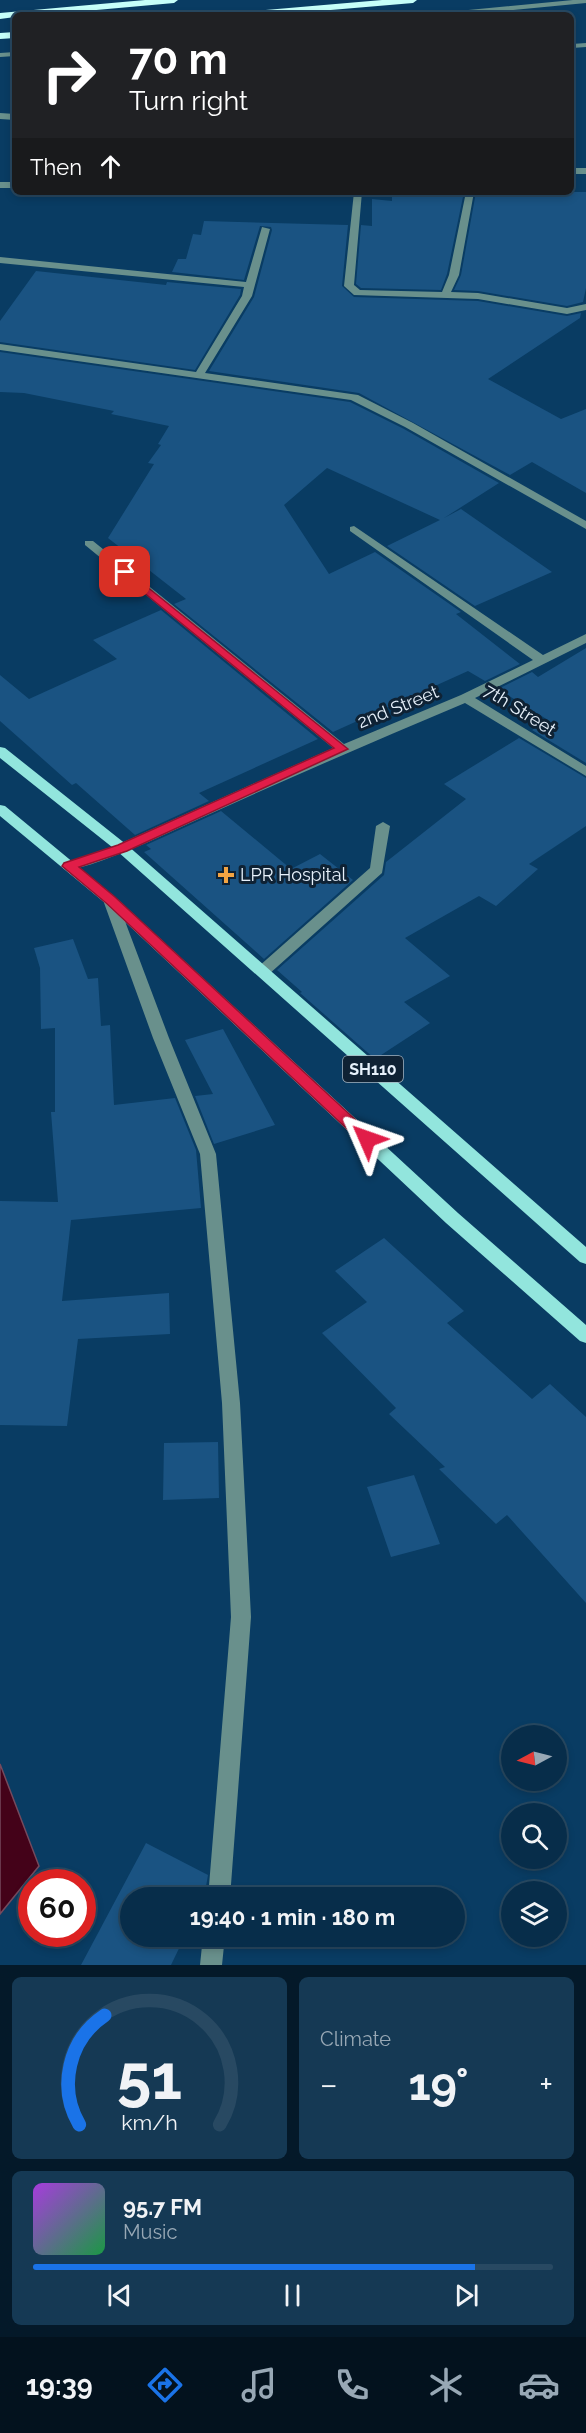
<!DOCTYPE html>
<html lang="en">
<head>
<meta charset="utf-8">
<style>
	body { margin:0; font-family:Raleway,sans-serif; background:#153954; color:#f1f3f6; height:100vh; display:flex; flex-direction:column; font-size:22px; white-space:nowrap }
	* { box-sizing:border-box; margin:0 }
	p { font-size:20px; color:#98a8b5 }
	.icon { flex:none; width:33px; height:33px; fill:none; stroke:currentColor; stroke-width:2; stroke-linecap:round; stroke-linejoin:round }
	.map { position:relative; height:1965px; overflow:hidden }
	.sheet { display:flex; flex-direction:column; gap:12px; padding:12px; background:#041929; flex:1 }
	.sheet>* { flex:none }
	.top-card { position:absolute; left:12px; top:12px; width:562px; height:183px; border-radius:9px; box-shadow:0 3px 9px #0003,0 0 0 2px #284962; background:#202124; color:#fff; overflow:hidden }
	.needle { width:39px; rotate:263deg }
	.tools { position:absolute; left:501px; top:1725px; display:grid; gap:12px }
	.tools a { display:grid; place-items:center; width:66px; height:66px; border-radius:50%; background:#072d4a; box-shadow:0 3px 9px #0003,0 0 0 2px #284962; font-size:30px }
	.speed { position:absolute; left:18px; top:1869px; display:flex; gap:12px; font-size:30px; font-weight:700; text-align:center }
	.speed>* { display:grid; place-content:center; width:78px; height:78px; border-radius:50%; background:#072d4a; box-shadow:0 3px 9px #0003,0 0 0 2px #284962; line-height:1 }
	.speed .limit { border:9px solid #d22; background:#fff; color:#111 }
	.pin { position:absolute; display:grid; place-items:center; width:51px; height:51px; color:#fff; margin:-26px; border-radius:12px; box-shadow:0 3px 9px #0006 }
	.me { position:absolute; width:66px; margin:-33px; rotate:313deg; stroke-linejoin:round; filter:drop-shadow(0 0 4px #0008) }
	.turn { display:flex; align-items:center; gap:21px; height:126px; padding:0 18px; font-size:27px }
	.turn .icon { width:78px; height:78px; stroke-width:2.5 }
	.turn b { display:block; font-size:42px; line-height:51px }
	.then { display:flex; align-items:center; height:57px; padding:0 18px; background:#0003; gap:12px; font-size:22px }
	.big { font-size:45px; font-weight:700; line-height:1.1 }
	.sheet .card { flex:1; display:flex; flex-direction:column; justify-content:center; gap:9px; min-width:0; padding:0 21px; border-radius:9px; background:#153954 }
	.sheet .dial { align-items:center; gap:0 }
	.dial svg { height:156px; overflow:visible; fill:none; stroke:#284962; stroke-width:7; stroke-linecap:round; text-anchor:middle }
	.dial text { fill:#f1f3f6; stroke:none }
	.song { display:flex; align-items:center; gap:18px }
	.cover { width:72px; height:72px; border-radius:9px; background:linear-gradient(135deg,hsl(280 70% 55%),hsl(140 70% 35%)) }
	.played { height:6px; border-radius:3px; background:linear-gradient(90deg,#1a73e8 85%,#284962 85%) }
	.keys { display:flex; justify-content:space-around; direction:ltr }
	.heat { display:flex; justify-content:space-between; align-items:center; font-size:33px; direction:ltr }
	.sheet .tiles { flex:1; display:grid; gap:12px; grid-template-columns:1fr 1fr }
	.card:last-child { grid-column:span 2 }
	.trip { position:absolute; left:120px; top:1887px; width:345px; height:60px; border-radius:30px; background:#072d4a; box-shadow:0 3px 9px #0003,0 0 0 2px #284962; font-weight:700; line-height:60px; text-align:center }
	.dock { display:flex; height:96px; justify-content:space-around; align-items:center; background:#03121e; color:#98a8b5 }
	.dock .icon { width:42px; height:42px }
	.dock .current { color:#1a73e8 }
	.dock b { font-size:27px; color:#f1f3f6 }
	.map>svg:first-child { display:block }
	.water { fill:#440219; stroke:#754a5d; stroke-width:1.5 }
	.building { fill:#1a5382 }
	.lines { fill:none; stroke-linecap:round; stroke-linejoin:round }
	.minor { fill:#69908c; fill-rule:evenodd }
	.major { fill:#92e5dd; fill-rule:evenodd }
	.highway { fill:#c6fff9; fill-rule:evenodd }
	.route { fill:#e11d48; stroke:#92132f; stroke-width:1.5 }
	.poi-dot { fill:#f3a443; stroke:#0f2234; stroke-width:2 }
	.labels { text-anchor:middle; stroke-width:6; stroke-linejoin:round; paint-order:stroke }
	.shield { fill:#0f2234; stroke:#a6b3bf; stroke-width:1.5 }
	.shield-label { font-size:16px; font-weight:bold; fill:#e7f1fb }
	.street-label { font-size:18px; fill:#e7f1fb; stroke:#0f2234 }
	.poi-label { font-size:18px; fill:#e7f1fb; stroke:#0f2234; text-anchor:start }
</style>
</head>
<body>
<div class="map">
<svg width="586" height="1965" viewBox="0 0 586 1965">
	<rect width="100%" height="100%" fill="#093c63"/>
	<path class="water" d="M0,1764L39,1866L0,1914Z"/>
	<path class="building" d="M392,192H464L447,274L441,290L361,288L356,284L361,225L372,226V199L392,201Z
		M476,192H586V288L583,302L567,306L478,291L454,290L461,275Z
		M204,221L348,225L342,286L354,297L478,301L567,316L581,313L580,318L488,379L561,419L586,409V493L532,462L510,475L359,393L209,371L254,297L272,230L271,227L260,226L244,280L172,272L178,259H186L193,234L201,235Z
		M36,271L166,285L167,282L241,289L240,295L195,370L0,342V321Z
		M0,352L350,402L404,429L499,483L444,518L461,509L552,572L475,606L387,546L440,520L327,468L284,505L329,574L375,552L461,612L456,614L520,664L485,681L468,671L333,732L174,604L186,599L108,538L154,464L148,463L161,445L158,444L169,426L111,414L114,411L24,393L0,392Z
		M161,610L318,739L199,793L209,801L135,835L76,783L72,785L0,721V675L29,699L117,659L93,640Z
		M586,648V763L532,730L548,720L498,689L532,672L538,677Z
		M519,738L586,778V826L529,864L538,869L496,906L479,896L405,938L450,976L404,1002L430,1023L375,1059L300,993L302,992L277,970L384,875L386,862L466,799L444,784Z
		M221,811L291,869L320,854L353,880L264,959L144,852L151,849L146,845Z
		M73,939L88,979L98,978L101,1026L110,1025L114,1105L175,1098L196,1150L201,1208L71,1220L62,1301L169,1293L170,1334L78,1339L67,1426L0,1425V1201L58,1202L51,1112H55V1028L41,1029L40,968L34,948Z
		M223,1029L275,1125L214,1144L195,1096L213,1094L185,1040Z
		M384,1238L464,1311L447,1323L532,1399L550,1384L586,1417V1603L507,1515L496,1524L439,1469L445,1467L389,1414L396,1408L322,1333L367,1302L335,1271Z
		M218,1442L219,1498L163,1500L164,1443Z
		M414,1475L440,1544L391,1557L367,1487Z
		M146,1843L208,1875L204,1898H130V1936H185L171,1965H81Z"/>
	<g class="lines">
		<path class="minor" d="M573,0H586V3L461,15H433L437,13Z
			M586,43V47L572,48V44Z
			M15,52V56L0,57V53Z
			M0,113L15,114V120L0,119Z
			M572,168H586V174H572Z
			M0,182H15V188H0Z
			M354,192H362L354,285L360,290L442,292L449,275L466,192H474L459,275L451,292L478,293L567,308L586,304V310L567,314L478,299L354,295L344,286Z
			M262,227L270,229L252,296L205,373L358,395L413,423L586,521V529L405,427L351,400L0,350V344L196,372L242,296L244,287L0,263V257L246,282Z
			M354,526L543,655L586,634V643L475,698L586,766V776L465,703C358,748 252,794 146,843C131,849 77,873 64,869L62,866L64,863L117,845L333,748L85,545V541H93L344,744L461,695L533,660L350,531V527Z
			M383,822L390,826L382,873L268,975H258L256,971L258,967L370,868L376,826Z
			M110,895L117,900L169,1038L216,1154L240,1403L251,1617L230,1898H208L231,1617L222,1403L200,1154L153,1038L103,900Z
			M203,1936H225L222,1965H200Z"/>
		<path class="major" d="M0,747L5,748L127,845L586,1247V1264L580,1262L117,851L0,758Z
			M0,805L5,806L115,897L458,1213L586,1325V1343L580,1341L446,1223L105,903L0,816Z"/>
		<path class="highway" d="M145,0H178L174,3L41,15H15V17L0,19V13Z
			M382,0H417L413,3L272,15H236L241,12Z
			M15,32V38L0,39V33Z"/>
	</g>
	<path class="route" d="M125,569L348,749L127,851L79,867L115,897L372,1135L375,1139L372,1143H362L106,903L62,866L64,863L118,845L334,748L121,574V570Z"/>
	<path class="poi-dot" d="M223 866h6v6h6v6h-6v6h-6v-6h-6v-6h6z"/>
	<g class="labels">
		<rect class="shield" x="343" y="1056" width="60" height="26" rx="4.5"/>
		<g class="shield-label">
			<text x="373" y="1075">SH110</text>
		</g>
		<g class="street-label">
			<text transform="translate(398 707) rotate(-22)" y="6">2nd Street</text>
			<text transform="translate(520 710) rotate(32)" y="6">7th Street</text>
		</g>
		<g class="poi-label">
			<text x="240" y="881">LPR Hospital</text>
		</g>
	</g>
</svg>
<div class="tools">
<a><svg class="needle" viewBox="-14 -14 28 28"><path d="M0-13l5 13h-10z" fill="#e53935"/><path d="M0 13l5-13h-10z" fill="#98a8b5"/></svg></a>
<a><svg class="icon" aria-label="search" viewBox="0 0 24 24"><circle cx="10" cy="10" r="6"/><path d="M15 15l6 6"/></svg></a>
<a><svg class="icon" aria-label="layers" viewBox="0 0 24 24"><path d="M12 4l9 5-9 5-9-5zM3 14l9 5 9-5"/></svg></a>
</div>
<div class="speed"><div class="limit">60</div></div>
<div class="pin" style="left:125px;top:572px;background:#d93025"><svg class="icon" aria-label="arrive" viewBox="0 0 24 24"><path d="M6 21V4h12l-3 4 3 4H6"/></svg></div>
<svg class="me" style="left:367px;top:1139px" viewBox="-20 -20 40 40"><path d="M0-17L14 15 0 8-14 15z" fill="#e11d48" stroke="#fff" stroke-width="4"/></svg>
<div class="trip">19:40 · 1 min · 180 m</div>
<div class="top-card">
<div class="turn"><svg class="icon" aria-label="right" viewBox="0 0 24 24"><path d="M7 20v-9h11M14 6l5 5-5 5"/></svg><div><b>70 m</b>Turn right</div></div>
<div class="then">Then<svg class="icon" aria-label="ahead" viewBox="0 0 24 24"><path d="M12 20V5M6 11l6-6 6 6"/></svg></div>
</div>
</div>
<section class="sheet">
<div class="tiles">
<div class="card dial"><svg viewBox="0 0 100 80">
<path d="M14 69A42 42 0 1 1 86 69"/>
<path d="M14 69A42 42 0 0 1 27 13" stroke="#1a73e8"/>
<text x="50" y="56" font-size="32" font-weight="700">51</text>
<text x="50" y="72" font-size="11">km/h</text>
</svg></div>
<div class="card"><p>Climate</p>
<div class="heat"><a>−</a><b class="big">19°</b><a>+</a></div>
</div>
<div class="card">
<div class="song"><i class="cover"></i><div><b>95.7 FM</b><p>Music</p></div></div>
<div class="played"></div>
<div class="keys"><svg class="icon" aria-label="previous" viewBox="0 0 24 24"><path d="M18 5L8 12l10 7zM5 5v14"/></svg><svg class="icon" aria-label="pause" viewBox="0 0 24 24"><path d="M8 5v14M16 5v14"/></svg><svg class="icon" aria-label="next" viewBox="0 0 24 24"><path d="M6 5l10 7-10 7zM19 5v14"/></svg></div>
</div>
</div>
</section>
<nav class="dock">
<b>19:39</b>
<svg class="icon current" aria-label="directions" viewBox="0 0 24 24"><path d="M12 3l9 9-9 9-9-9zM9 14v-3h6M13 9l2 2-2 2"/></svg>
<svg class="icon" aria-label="music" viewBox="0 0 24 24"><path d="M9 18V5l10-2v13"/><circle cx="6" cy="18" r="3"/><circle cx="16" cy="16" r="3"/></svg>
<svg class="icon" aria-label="phone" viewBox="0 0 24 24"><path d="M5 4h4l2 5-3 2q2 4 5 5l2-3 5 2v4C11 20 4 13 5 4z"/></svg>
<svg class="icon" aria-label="climate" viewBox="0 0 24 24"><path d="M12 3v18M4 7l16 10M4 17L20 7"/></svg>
<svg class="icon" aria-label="car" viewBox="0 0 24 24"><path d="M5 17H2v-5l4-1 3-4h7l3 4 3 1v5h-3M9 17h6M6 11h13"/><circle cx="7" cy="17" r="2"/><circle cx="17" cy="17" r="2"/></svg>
</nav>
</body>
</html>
